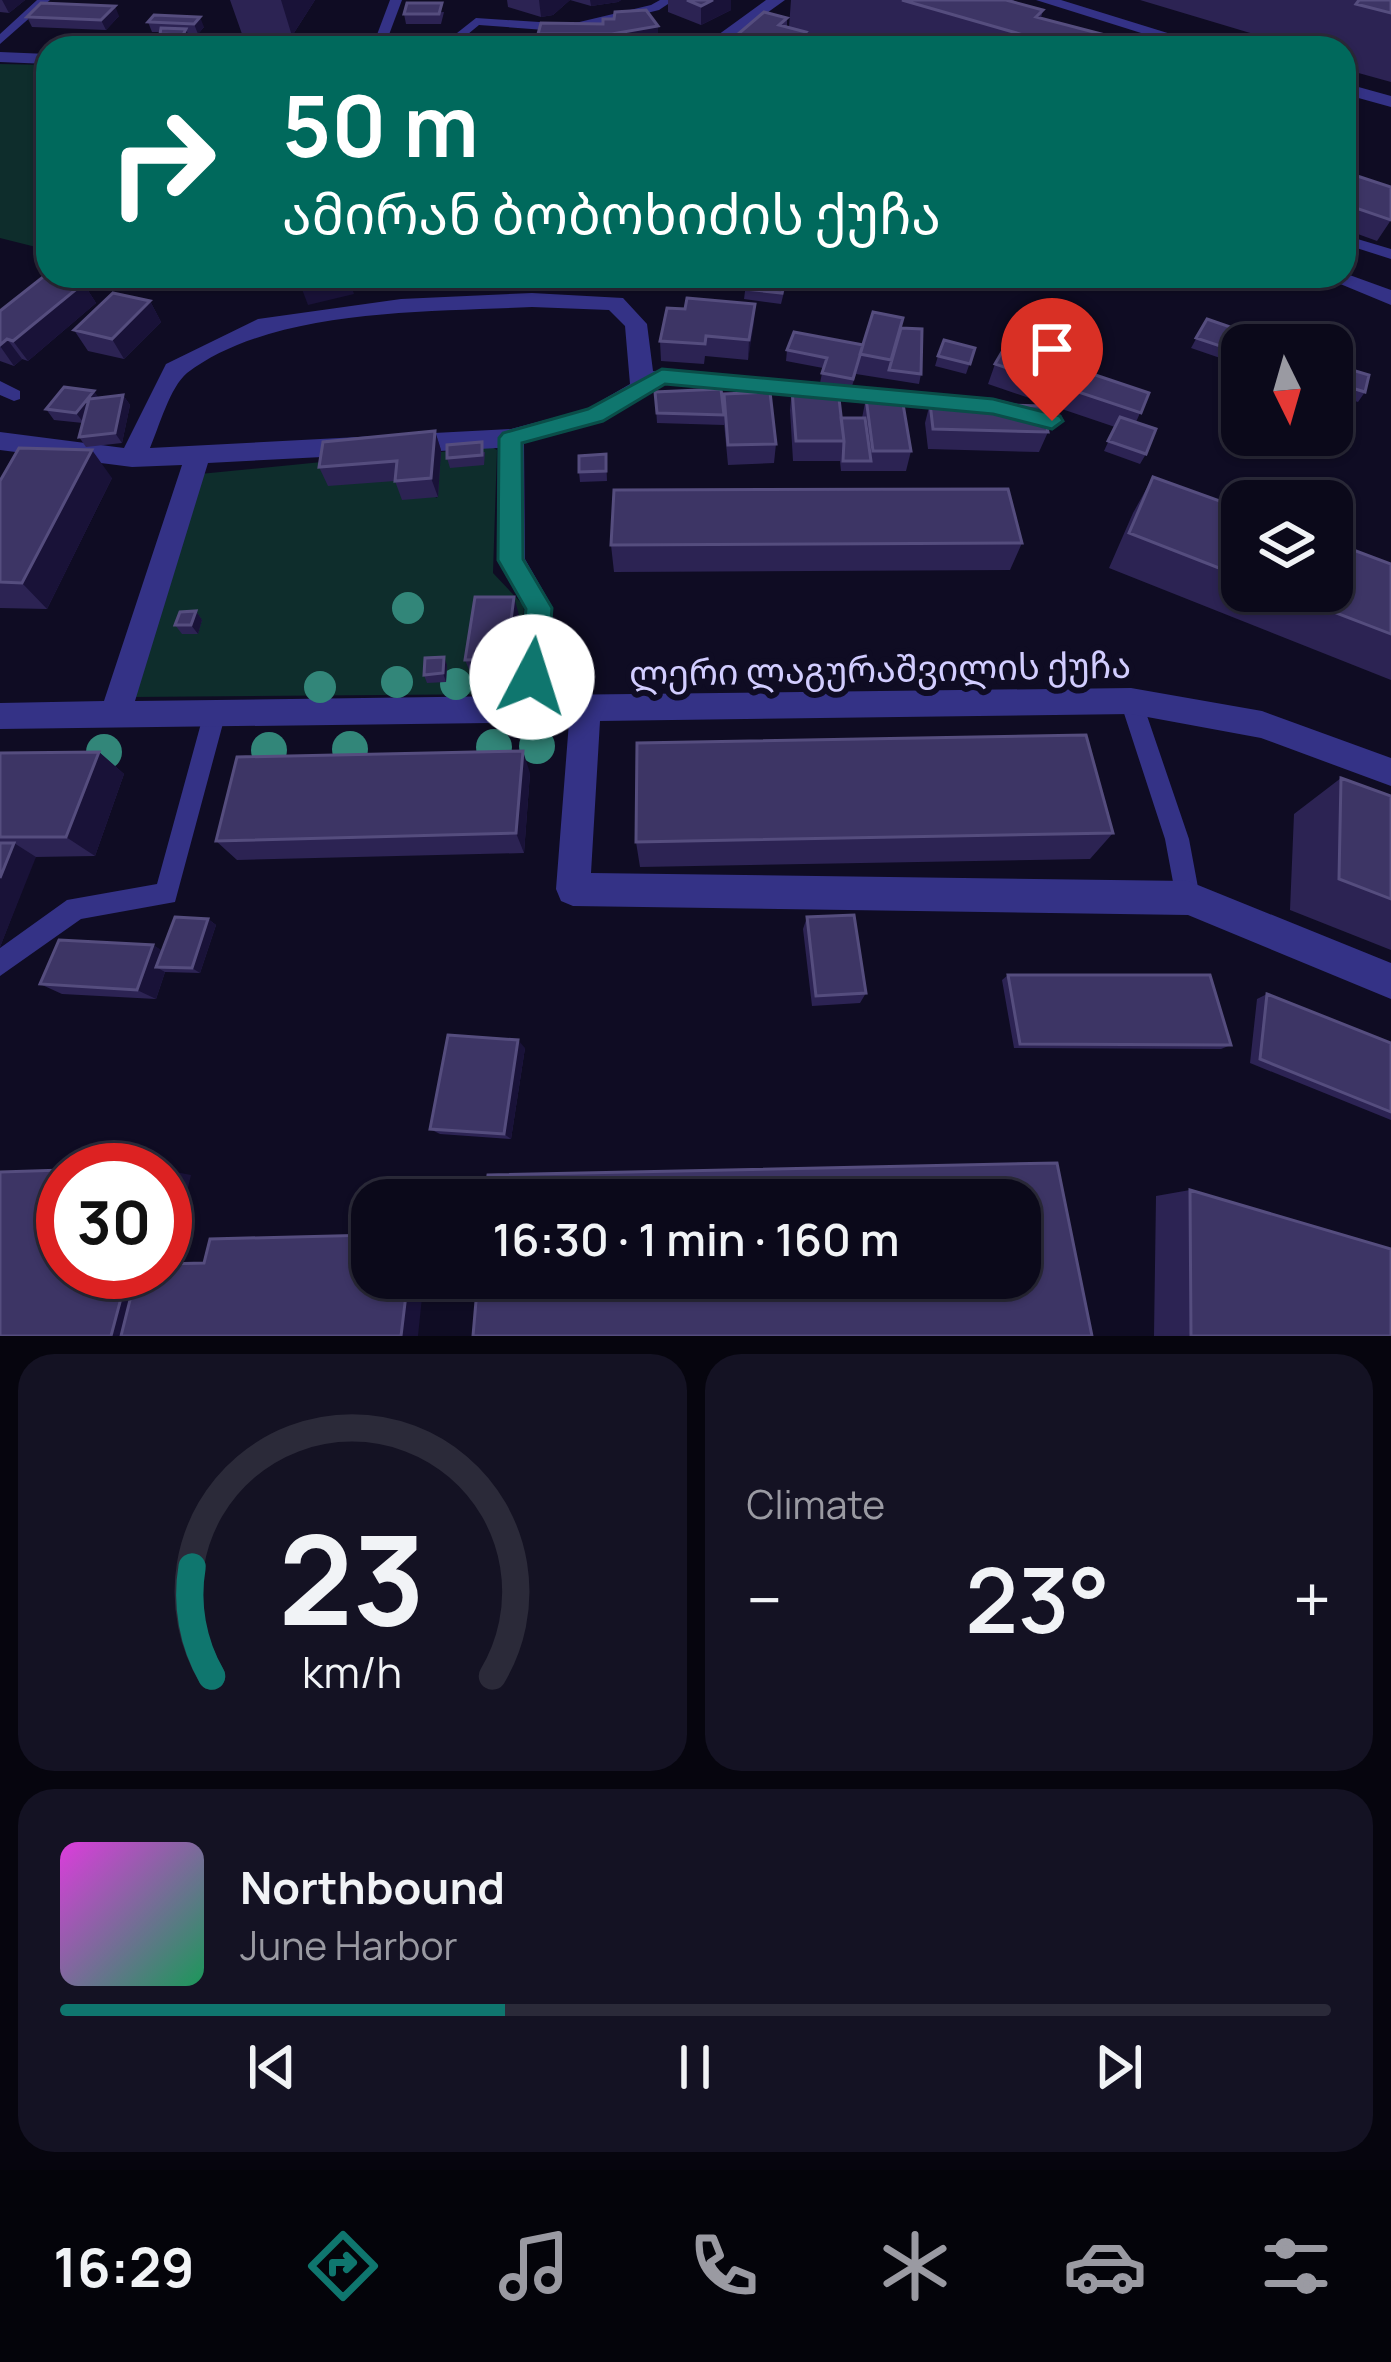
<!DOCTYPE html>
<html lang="en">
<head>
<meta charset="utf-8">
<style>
	body { margin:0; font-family:Manrope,"Noto Sans Georgian",sans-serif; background:#141223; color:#f1f3f6; height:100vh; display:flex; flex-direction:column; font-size:45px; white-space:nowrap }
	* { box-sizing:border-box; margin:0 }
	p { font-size:39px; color:#9a9aa2 }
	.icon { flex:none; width:66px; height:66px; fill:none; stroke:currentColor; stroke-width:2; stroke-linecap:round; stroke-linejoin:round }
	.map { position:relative; height:1336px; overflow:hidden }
	.sheet { display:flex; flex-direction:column; gap:18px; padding:18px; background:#06050e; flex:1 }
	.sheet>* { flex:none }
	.top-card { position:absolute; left:36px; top:36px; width:1320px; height:252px; border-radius:36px; box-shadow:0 3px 9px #0004,0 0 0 3px #2b2a39; background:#00695c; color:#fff; overflow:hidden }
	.needle { width:78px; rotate:175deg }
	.buttons { position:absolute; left:1221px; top:324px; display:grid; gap:24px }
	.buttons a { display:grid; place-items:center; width:132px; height:132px; border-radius:24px; background:#0b091a; box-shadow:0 3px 9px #0004,0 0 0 3px #2b2a39; font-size:60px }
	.speed { position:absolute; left:36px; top:1143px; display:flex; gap:24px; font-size:60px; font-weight:700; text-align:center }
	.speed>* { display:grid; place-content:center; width:156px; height:156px; border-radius:50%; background:#0b091a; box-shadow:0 3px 9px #0004,0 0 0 3px #2b2a39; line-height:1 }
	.speed .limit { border:18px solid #d22; background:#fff; color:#111 }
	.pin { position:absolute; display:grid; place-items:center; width:102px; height:102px; color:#fff; margin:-123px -51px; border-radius:50% 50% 50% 0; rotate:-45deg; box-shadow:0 0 12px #0007 }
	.pin .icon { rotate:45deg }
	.me { position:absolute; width:132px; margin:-66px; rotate:5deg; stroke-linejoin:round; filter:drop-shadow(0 0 9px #0008) }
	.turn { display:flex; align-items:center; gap:42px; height:252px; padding:0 48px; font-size:54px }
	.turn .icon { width:156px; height:156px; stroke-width:2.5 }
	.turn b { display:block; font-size:84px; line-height:102px }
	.big { font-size:90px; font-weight:600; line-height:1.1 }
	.sheet .card { flex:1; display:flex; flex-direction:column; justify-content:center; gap:18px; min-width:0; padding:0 42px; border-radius:36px; background:#141223 }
	.sheet .dial { align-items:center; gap:0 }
	.dial svg { height:312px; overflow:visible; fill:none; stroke:#2b2a39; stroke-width:7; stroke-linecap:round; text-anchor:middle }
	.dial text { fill:#f1f3f6; stroke:none }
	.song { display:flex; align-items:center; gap:36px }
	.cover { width:144px; height:144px; border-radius:18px; background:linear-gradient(135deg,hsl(300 70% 55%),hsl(150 70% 35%)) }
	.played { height:12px; border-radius:6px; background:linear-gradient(90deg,#0f766e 35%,#2b2a39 35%) }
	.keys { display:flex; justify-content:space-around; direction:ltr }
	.heat { display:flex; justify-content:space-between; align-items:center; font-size:66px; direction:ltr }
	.sheet .tiles { flex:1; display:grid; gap:18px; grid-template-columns:1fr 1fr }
	.card:last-child { grid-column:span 2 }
	.trip { position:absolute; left:351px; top:1179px; width:690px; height:120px; border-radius:36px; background:#0b091a; box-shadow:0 3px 9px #0004,0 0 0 3px #2b2a39; font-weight:600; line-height:120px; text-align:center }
	.tab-bar { display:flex; height:192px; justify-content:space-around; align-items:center; background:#04040a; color:#9a9aa2 }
	.tab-bar .icon { width:84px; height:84px }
	.tab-bar .selected { color:#0f766e }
	.tab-bar b { font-size:54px; color:#f1f3f6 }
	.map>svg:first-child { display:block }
	.green { fill:#0e2d2c }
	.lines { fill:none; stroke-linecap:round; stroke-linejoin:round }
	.lane { fill:#343286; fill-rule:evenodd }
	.street { fill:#343286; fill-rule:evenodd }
	.tree { fill:#328679 }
	.wall { fill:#2c2353 }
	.shaded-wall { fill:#191238 }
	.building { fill:#3d3565; stroke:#554d7e; stroke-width:3 }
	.route { fill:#0f766e; stroke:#0a4d48; stroke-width:3 }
	.labels { text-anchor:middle; stroke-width:12; stroke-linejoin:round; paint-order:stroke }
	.street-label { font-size:36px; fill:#d2cdff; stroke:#0f0c23 }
</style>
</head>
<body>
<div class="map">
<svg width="1391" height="1336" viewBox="0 0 1391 1336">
	<rect width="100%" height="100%" fill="#0f0c23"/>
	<path class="green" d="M0,64L48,65V250L0,238Z
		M490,446L497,450L493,573L524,606L519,684L511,694L132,697L200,474L332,461L404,481L437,498L441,452Z"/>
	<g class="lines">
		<path class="lane" d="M37,0H50L0,44V34Z
			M390,0H402L384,48H372Z
			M660,0H674L659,10L571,32L479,25L451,48H438L476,18L571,24L651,5Z
			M1344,235L1391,249V259L1344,244Z
			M0,381L20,391V399L14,401L0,395Z
			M1131,692L1139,694L1142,701L1189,839L1200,898L1197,906L1188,910L1179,906L1176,898L1165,839L1120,701L1123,694Z
			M214,707L222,709L225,716L175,902L81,919L0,976V948L67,900L157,884L203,716L206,709Z"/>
		<path class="street" d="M766,0H785L718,48H700Z
			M1036,0H1061L1216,48H1189Z
			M0,52L48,54V64L0,62Z
			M1344,83L1391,96V107L1344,94Z
			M1344,273L1391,290V305L1321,276Z
			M532,293L623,298L647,324L653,371L993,398L1061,415L1064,421L1052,430L993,414L666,384L604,421L524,443L525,559L553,608L546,695L1131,688L1262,711L1391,758V786L1261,738L1131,714L600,721L591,873L1188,881L1391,963V999L1188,915L573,906L561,901L556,889L569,722L0,729V703L104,701L182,465L132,467L0,450V432L124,448L166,364L258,319L401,299ZM532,307L609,310L625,326L630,384L587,409L511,429L150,448C159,427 170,387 187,373C272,308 428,312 532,307ZM498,448L497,560L525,609L515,696L135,701L208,463Z"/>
	</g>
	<g class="tree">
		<circle cx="408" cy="608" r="16"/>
		<circle cx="397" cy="682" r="16"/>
		<circle cx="456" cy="684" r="16"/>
		<circle cx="320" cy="687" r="16"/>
		<circle cx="537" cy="746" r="18"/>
		<circle cx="494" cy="747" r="18"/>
		<circle cx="350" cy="749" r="18"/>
		<circle cx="269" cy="750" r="18"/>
		<circle cx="104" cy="752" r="18"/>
	</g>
	<path class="wall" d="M0,0H25L9,13L0,12Z
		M230,0H315L292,36L242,34Z
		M507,0H570L553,15L541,17L508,7Z
		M570,0H621L618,2L591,6Z
		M668,0H731V10L701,25L668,12Z
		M791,0H1014L1013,2L1043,10L1041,18L1155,48H855L806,33L805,37L838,48H761L738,44V34L787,18V27H789Z
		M1140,0H1391V82L1344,69V48H1300Z
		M444,12L441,24H406L404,14Z
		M154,15L204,27L198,34H188L190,39L187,45L165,44L160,32H152L148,22Z
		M119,16L106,30L32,27L27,17Z
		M603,24L658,26V36L612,44H540L538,34Z
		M1344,174L1391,220L1377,241L1344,229Z
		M48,276H94L97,281L87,289L96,303L28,361L22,359L14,366L0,361V311Z
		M428,276H487V279L430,283Z
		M747,276H788L781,304L744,299Z
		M150,301L161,322L124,359L88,351L74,330Z
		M755,304L748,360L705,356L704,364L661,361L660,341Z
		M1207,319L1242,331L1226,360L1191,348Z
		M901,328L921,374L919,384L856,374L851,389L820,383L823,368L786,361L787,350L863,345Z
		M975,348L966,374L935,366L938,356Z
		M995,364L1149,393L1136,422L1146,454L1140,464L1104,451L1115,427L988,384Z
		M1332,364L1365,392L1358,402L1332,394Z
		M792,389L841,418H862L866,398L911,451L906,471H841L840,461H793L790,410Z
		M655,392L724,407L776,444L774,463L728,465L724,423V425L657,423Z
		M123,395L130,405L122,443L86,447L79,437L83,423L54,420L46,409L99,398Z
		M930,403L1048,432L1039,452L928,449L925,423Z
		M435,431L441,450L438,497L402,500L395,481L328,486L319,467Z
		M485,452L484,465L450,468L447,458Z
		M606,454L607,481L580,482L579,472Z
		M1153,477L1242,509V591H1332L1391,564V680L1109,568L1133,513Z
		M112,478L47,609L0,608V481Z
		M1022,543L1010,570L614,572L611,545Z
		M196,611L202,620L198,634H182L175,625Z
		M519,615L512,676L472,677L465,660Z
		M447,665L446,682L427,683L424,675Z
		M99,752L124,774L95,856L35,857L0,947V753Z
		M530,773L524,853L237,860L216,841Z
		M1341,778L1391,796V950L1290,910L1294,814Z
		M1113,833L1090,859L640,867L636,842Z
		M807,917L866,993L860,1003L812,1006L803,929Z
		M208,919L216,925L200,973L165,972L156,999L62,994L40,984L153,945L162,951Z
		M1008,975L1231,1045L1221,1049L1014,1048L1002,980Z
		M1267,994L1391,1043V1120L1250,1063L1257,999Z
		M525,1048L511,1139L440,1134L430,1129Z
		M1190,1190L1391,1336H1154L1156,1196Z"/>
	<path class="shaded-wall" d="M2,0H25L9,13Z
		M281,0H315L292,36Z
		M539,0H570L553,15L541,17Z
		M590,0H621L618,2L591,6Z
		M713,0H731V10L701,25V6Z
		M115,6L119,16L106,30L101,20Z
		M200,17L204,27L198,34L194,24Z
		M658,26V36L612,44V34Z
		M186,29L190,39L187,45L183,35Z
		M66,276H94L97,281L87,289L96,303L28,361L13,341Z
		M337,276H348L354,294L308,305L300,284Z
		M353,276H410L411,283L358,291Z
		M150,301L161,322L124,359L112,339Z
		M755,304L754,324L748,360L749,340Z
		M7,339L22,359L14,366L0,346Z
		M94,391L101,401L84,423L76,413Z
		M123,395L130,405L122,443L115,433Z
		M435,431L441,450L438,497L431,478Z
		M92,450L112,478L47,609L22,583Z
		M514,597L519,615L512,676L506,659Z
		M196,611L202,620L198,634L191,625Z
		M444,657L447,665L446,682L443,673Z
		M523,751L530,773L524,853L516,833Z
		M99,752L124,774L95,856L66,837Z
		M14,843L36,857L0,947V878Z
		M208,919L216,925L200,973L192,968Z
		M153,945L171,956L156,967L165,972L156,999L137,990Z
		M518,1040L525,1048L511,1139L504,1134Z
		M155,1168L191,1175L153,1336H111L128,1272H165V1170H154Z
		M408,1278H424L418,1336H401Z"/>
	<path class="building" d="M687,0H713L701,6Z
		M902,0H1006L1043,10L1036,17L1155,48H1037L1013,42L1020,34Z
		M1359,0H1391V13L1356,4Z
		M41,3L115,6L101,20L27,17Z
		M407,3H442L439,14H404Z
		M646,10L658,26L612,34H538L541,23L603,24V19H614L615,12Z
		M764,12L787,18L779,25L806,32L802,36L838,48H781L788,43L738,34Z
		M154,15L200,17L194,24L148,22Z
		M161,28L186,29L183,35L160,34Z
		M1345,172L1391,187V220L1344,204Z
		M48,273V276H66L64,277L84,283L13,341L7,339L0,345V311Z
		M298,276H337L300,284Z
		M747,276H786L782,293L744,289Z
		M113,293L150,301L112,339L74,330Z
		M687,298L755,304L749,340L706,336L705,344L660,341L667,308L685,309Z
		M873,312L903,318L891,360L860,354Z
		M1207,319L1242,331L1232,350L1196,338Z
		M901,328L922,329L921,374L889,370Z
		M794,332L863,345L853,379L822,373L827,358L787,350Z
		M944,340L975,348L970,364L938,356Z
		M1006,345L1149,393L1141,413L995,364Z
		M1332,364L1369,375L1365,392L1332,382Z
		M64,387L94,391L76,413L46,409Z
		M721,389L724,415L657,413L655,392Z
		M792,389L838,390L844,441H796Z
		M770,392L776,444L728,445L724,394Z
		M123,395L115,433L79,437L89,399Z
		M866,398H902L911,451H873Z
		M930,403L1042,406L1048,432L933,429Z
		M1120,417L1156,429L1146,454L1108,441Z
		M841,418H865L871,461H843L844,441Z
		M435,431L431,478L395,481L397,461L319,467L323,442Z
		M482,442V455L447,458V445Z
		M19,448L92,450L22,583L0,582V481Z
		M606,454V471L579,472V456Z
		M1153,477L1242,509V577L1129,533Z
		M1008,489L1022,543L611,545L614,490Z
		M1332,542L1391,564V634L1279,591H1332Z
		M475,597H514L506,659L465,660Z
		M196,611L191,625H175L180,612Z
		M444,657L443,673L424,675L425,658Z
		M1086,735L1113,833L636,842L637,743Z
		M523,751L516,833L216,841L237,757Z
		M99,752L66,837H0V753Z
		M1341,778L1391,796V899L1339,879Z
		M0,843H14L0,878Z
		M854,915L866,993L816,996L807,917Z
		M175,917L208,919L192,968L156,967Z
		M59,940L153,945L137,990L40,984Z
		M1008,975H1210L1231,1045L1020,1044Z
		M1267,994L1391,1043V1112L1260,1059Z
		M448,1035L518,1040L504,1134L430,1129Z
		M1057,1163L1092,1336H473L478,1278H1020V1200H485L488,1175Z
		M155,1168L154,1170H64Z
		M63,1170V1272H128L111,1336H0V1172Z
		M1190,1190L1391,1249V1336H1191Z
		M372,1235V1278H408L401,1336H121L137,1272H165V1264L204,1263L210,1239Z"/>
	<path class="route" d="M662,369L993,399L1060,416L1063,421L1052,429L993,414L665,384L603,421L522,443L523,559L552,608L546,677L542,686H523L519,677L526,609L498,560L499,438L503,433L588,409Z"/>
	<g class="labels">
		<g class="street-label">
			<text transform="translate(880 669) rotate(-1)" y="13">ლერი ლაგურაშვილის ქუჩა</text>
		</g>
	</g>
</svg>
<div class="buttons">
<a><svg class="needle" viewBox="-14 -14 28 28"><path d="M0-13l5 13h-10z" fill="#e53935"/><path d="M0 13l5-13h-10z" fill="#9a9aa2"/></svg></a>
<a><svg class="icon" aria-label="layers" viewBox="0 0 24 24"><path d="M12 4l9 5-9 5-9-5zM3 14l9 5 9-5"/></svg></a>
</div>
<div class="speed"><div class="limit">30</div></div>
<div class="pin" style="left:1052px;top:421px;background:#d93025"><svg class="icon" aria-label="arrive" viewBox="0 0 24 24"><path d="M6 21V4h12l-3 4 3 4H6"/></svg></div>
<svg class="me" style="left:532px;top:677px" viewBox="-20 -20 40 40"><circle r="19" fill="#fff"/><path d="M0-13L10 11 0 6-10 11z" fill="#0f766e"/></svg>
<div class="trip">16:30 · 1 min · 160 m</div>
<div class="top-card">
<div class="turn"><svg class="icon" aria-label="right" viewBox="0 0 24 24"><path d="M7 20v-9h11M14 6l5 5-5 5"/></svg><div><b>50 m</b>ამირან ბობოხიძის ქუჩა</div></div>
</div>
</div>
<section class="sheet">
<div class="tiles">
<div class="card dial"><svg viewBox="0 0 100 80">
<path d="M14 69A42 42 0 1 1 86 69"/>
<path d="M14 69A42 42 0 0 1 9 41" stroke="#0f766e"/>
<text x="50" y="56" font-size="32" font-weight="700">23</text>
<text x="50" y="72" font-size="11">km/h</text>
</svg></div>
<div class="card"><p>Climate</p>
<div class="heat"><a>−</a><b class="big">23°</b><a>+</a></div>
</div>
<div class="card">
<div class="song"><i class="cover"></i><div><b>Northbound</b><p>June Harbor</p></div></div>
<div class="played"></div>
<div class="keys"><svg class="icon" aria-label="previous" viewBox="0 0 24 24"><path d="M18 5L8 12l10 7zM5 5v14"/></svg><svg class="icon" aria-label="pause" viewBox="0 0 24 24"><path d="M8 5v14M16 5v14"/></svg><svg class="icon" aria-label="next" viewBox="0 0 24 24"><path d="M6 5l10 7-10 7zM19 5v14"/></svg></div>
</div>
</div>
</section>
<nav class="tab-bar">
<b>16:29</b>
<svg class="icon selected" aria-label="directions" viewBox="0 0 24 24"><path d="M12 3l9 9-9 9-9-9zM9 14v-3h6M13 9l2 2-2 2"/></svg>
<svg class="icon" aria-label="music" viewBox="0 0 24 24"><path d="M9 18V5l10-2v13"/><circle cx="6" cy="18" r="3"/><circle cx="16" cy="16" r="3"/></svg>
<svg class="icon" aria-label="phone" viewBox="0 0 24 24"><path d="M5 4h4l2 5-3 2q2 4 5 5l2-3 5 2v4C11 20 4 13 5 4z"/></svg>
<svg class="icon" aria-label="climate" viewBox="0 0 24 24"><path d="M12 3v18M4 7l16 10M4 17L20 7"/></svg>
<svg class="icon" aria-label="car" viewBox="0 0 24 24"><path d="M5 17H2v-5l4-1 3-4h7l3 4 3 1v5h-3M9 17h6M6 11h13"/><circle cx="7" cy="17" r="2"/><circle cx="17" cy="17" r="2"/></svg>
<svg class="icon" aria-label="filters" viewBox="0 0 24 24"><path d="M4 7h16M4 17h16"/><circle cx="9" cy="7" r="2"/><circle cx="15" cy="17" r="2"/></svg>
</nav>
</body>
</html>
